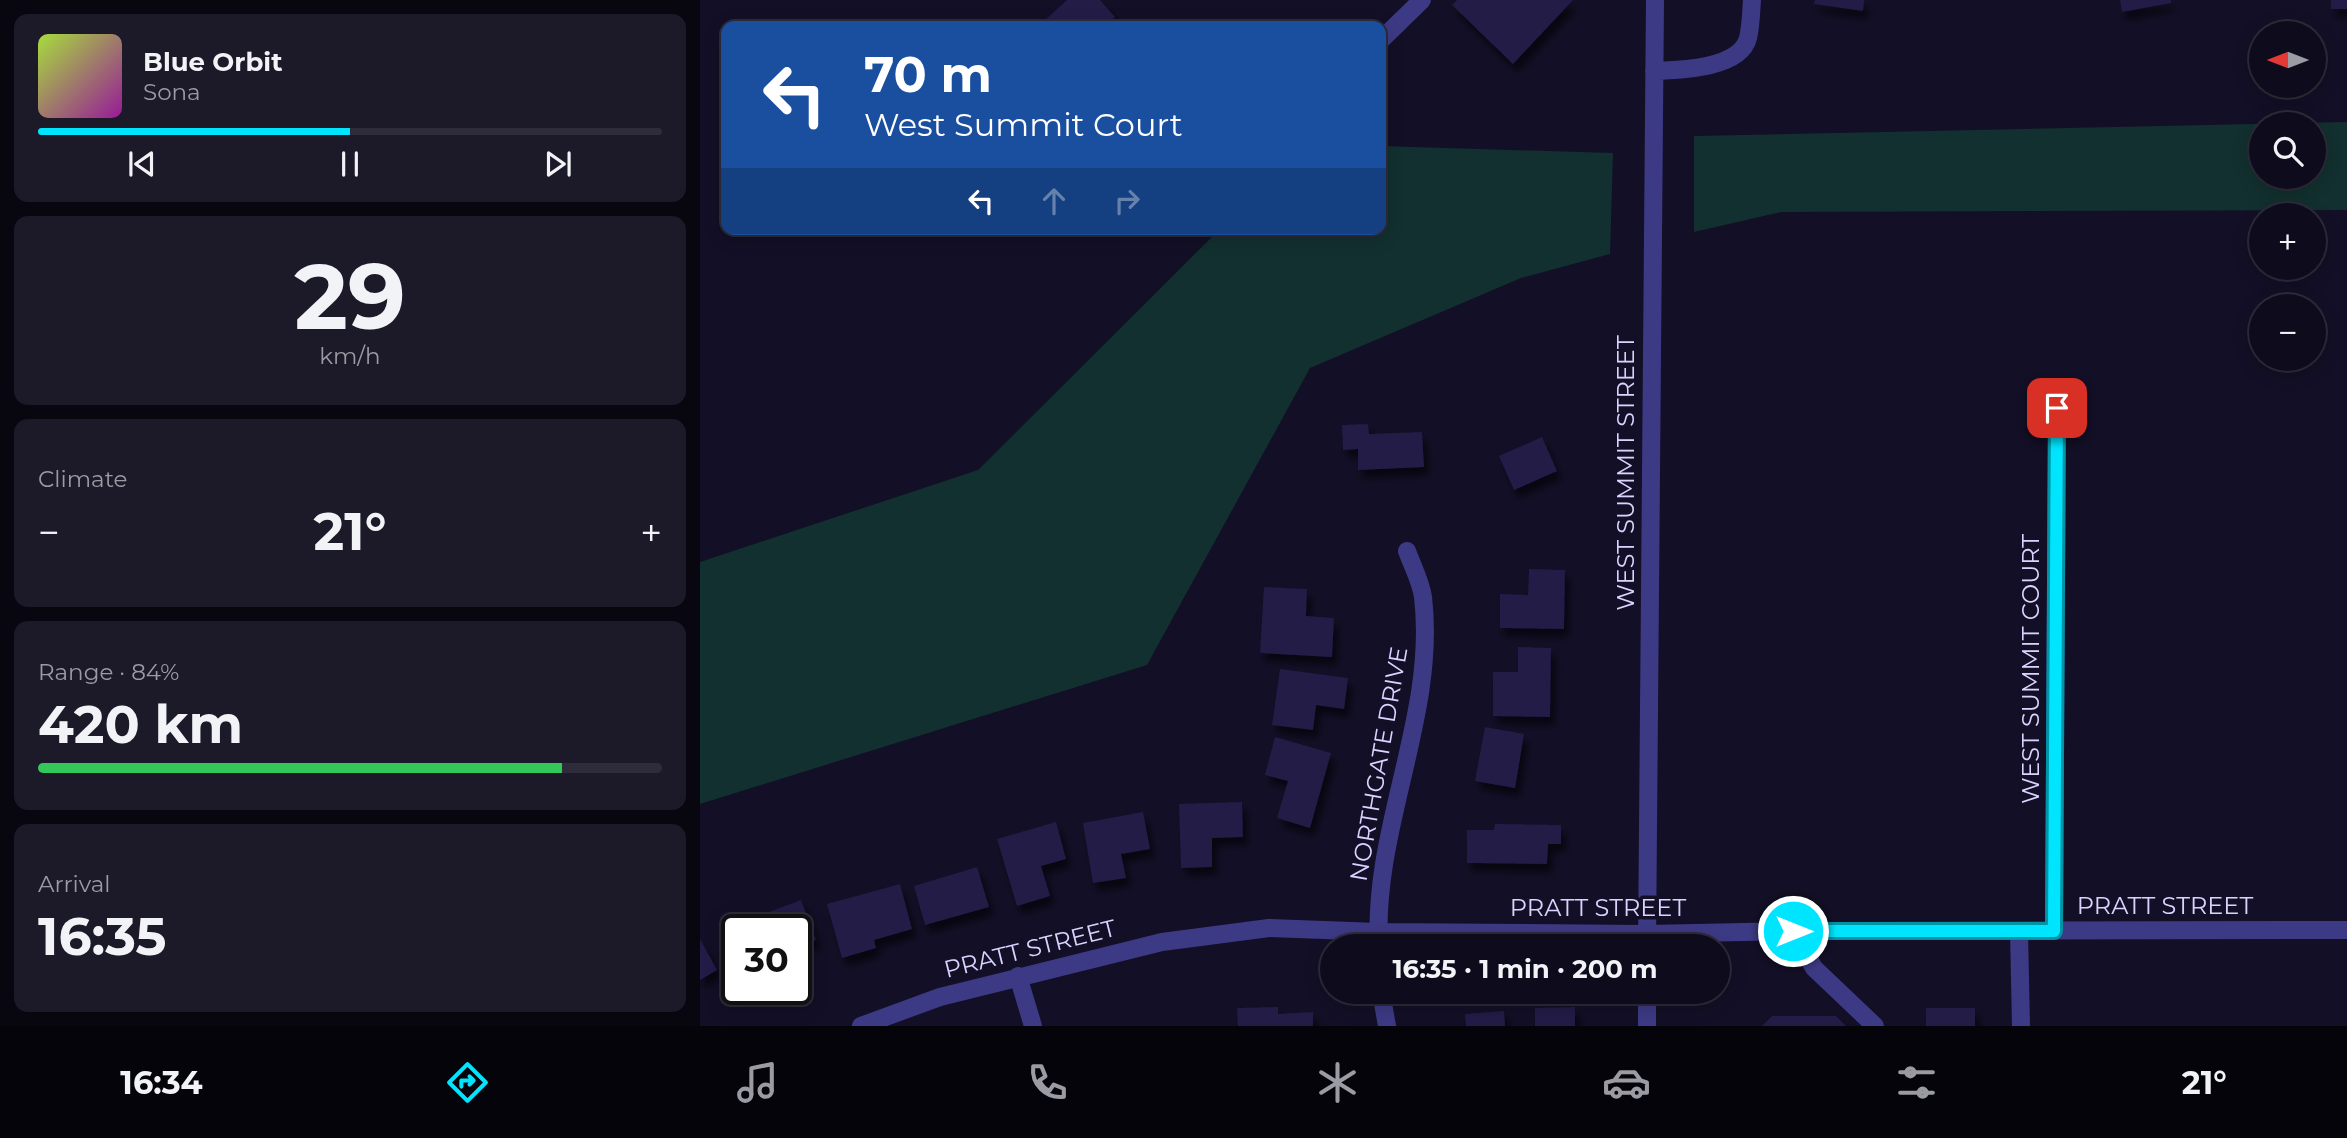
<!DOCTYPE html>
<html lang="en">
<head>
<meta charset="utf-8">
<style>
	body { margin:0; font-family:Montserrat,sans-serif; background:#1c1929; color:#f1f3f6; height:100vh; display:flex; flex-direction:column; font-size:26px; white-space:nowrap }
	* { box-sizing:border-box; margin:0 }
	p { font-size:23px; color:#9b9ba3 }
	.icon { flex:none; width:38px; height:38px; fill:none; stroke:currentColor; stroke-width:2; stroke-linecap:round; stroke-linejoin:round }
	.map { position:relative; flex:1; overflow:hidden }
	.side { display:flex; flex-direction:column; gap:14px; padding:14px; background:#08060f; width:700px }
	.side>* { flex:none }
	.banner { position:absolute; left:21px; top:21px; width:665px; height:214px; border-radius:14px; box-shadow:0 4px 18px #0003,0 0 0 2px #2e2b3b; background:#1a4fa0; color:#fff; overflow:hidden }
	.needle { width:46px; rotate:270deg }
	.fabs { position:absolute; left:1549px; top:21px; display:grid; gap:14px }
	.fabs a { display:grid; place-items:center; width:77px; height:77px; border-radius:50%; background:#0e0b1c; box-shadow:0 4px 18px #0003,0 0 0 2px #2e2b3b; font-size:35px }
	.speed { position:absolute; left:21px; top:914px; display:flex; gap:14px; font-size:35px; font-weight:700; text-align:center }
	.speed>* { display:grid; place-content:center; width:91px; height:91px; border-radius:50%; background:#0e0b1c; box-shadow:0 4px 18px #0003,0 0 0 2px #2e2b3b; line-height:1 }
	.speed .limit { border:4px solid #111; border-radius:10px; background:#fff; color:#111 }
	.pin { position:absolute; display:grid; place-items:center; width:60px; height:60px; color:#fff; margin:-30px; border-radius:14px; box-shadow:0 4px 10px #0006 }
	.me { position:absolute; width:77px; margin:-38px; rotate:90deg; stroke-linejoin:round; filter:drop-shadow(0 0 5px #0008) }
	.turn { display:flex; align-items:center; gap:24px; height:147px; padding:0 28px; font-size:32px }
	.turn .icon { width:91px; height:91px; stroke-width:2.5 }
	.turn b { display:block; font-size:49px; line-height:60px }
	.lanes { display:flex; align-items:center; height:66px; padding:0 28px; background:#0003; justify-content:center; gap:35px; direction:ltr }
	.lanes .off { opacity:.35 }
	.big { font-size:52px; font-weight:700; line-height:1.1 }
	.side .card { flex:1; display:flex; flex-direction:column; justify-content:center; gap:10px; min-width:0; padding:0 24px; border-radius:14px; background:#1c1929 }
	.side .dial { align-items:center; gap:0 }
	.dial b { font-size:91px; line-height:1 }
	.song { display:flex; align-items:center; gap:21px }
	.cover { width:84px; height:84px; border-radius:10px; background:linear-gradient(135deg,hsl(80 70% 55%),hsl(300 70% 35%)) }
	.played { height:7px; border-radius:4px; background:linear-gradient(90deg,#00e5ff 50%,#2e2b3b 50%) }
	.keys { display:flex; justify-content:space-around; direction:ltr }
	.heat { display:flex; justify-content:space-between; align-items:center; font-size:38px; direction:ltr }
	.charge { height:10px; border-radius:5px; background:linear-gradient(90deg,#34c759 84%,#2e2b3b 0) }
	.trip { position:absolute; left:620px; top:934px; width:410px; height:70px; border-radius:35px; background:#0e0b1c; box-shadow:0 4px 18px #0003,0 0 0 2px #2e2b3b; font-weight:700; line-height:70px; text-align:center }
	.tabs { display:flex; height:112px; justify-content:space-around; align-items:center; background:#06040b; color:#9b9ba3 }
	.tabs .icon { width:49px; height:49px }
	.tabs .selected { color:#00e5ff }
	.tabs b { font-size:32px; color:#f1f3f6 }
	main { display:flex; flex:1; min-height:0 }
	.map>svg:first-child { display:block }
	.green { fill:#12302f; fill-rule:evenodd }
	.building { fill:#241b47; filter:url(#shadow) }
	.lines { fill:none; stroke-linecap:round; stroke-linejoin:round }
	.minor { stroke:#3d3a85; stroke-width:18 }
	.route-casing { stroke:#0095a6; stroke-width:18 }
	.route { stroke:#00e5ff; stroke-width:12 }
	.labels { text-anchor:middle; stroke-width:7; stroke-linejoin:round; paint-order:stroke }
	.street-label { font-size:24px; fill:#d9d4ff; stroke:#130f26 }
</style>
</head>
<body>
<main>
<section class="side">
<div class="card">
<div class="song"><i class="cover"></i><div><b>Blue Orbit</b><p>Sona</p></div></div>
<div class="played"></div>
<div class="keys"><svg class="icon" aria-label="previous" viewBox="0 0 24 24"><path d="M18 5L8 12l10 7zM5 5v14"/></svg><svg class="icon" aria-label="pause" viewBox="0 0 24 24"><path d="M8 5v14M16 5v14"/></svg><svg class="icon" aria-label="next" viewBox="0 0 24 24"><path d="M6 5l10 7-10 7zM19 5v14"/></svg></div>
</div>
<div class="card dial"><b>29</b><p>km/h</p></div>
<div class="card"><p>Climate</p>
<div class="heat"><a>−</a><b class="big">21°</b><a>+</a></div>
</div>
<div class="card"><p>Range · 84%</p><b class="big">420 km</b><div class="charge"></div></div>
<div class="card"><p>Arrival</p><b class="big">16:35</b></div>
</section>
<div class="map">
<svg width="1647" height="1026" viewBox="0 0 1647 1026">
	<defs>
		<filter id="shadow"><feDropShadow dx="4.5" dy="8" stdDeviation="3.5" flood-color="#0009"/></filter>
	</defs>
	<rect width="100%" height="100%" fill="#130f26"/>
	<path class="green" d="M1647,122V210L1081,212L994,232V136ZM1561,124H1614V177H1561Z
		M681,146L913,153L910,254L821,278L610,368L447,665L0,804V562L278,470L520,229H681Z"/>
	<path class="building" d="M367,0H400L415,17L404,26H351L345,20Z
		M757,0H873L813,64L752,5Z
		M1115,0H1164L1163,11L1114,4Z
		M1420,0H1471V3L1422,12Z
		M1631,0H1647V9H1631Z
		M668,424L669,434L722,432L724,467L658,470V449L643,450L642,425Z
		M842,437L857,471L814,490L799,456Z
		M829,569L865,570L864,629L800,628V594L828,595Z
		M564,587L607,589L606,616L634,618L632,657L560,653Z
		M818,647L851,648L850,717L793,716V672H818Z
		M580,669L648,678L644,709L616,705L613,730L572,725Z
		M785,727L824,734L815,788L775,781Z
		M575,737L631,753L610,828L577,818L588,781L565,775Z
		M542,802L543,837L512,838V867L481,868L479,804Z
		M443,812L450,849L421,854L426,878L393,883L383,823Z
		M356,822L366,859L341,866L350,896L317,906L297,839Z
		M795,824L861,825V844H848L847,864L767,863V830H794Z
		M277,867L289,907L225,925L214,886Z
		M200,884L212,929L174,940L176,948L142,958L127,904Z
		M101,900L116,940L96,947V929H40L38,924Z
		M0,939L17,970L0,980Z
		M578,1007V1014L613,1012V1026H538L537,1008Z
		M875,1007V1026H835V1008Z
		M1226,1008H1275V1026H1226Z
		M804,1011L805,1026H766L765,1014Z
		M1072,1016H1136L1146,1026H1062Z"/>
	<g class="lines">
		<path class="minor" d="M681,40L722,0
			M954,71C979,70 1040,69 1048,38C1051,26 1051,12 1052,0
			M1093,931L1114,968L1175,1026
			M1354,931L1357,408
			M1319,932L1321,1026
			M679,947C672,828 737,716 723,597C721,582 712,565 707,551
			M947,947L955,0
			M318,976L333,1026
			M681,992L687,1026
			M161,1026L240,997L462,942L569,928L678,932L947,934L1093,931L1647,930
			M947,1026V992"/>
	</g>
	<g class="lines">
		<defs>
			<path id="route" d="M1093,931H1354L1357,408"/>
		</defs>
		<use href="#route" class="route-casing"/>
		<use href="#route" class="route"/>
	</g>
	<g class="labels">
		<g class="street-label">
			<text transform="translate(926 473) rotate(-90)" y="8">WEST SUMMIT STREET</text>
			<text transform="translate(1331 669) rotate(-90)" y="8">WEST SUMMIT COURT</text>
			<text transform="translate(679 764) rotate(-80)" y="8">NORTHGATE DRIVE</text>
			<text x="1465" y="914">PRATT STREET</text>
			<text x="898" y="916">PRATT STREET</text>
			<text transform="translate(330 949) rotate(-14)" y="8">PRATT STREET</text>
		</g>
	</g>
</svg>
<div class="fabs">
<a><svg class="needle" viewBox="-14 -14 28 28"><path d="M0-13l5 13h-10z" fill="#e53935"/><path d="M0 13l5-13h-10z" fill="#9b9ba3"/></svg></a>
<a><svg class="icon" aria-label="search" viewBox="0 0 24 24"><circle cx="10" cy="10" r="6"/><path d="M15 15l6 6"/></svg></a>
<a>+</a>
<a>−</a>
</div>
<div class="speed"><div class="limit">30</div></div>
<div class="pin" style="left:1357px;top:408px;background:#d93025"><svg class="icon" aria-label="arrive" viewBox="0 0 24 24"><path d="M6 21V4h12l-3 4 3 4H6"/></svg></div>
<svg class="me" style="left:1093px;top:931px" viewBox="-20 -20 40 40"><circle r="17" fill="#00e5ff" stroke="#fff" stroke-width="3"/><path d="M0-11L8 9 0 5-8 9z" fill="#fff"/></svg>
<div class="trip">16:35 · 1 min · 200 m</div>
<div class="banner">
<div class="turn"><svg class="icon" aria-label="left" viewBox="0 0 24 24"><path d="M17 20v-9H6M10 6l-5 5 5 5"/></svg><div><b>70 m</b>West Summit Court</div></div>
<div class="lanes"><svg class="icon" aria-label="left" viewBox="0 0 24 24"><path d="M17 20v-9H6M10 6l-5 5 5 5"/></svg><svg class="icon off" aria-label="ahead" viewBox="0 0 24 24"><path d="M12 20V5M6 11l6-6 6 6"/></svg><svg class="icon off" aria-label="right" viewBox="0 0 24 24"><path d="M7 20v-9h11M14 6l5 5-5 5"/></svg></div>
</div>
</div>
</main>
<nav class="tabs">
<b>16:34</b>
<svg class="icon selected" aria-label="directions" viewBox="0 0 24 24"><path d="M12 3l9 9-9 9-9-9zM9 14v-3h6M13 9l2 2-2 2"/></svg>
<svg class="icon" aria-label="music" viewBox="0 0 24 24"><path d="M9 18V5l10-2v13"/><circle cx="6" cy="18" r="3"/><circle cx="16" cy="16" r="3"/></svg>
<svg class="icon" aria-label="phone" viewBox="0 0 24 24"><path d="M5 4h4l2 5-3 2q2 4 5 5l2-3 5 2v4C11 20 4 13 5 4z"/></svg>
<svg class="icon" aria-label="climate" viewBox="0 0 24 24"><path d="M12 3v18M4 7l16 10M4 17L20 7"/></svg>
<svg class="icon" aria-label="car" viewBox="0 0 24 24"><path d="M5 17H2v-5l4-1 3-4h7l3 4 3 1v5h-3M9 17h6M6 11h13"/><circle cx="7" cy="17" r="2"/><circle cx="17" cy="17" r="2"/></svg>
<svg class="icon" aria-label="filters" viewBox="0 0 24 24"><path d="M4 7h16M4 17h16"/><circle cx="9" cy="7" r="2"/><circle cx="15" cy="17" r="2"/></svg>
<b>21°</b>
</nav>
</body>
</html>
